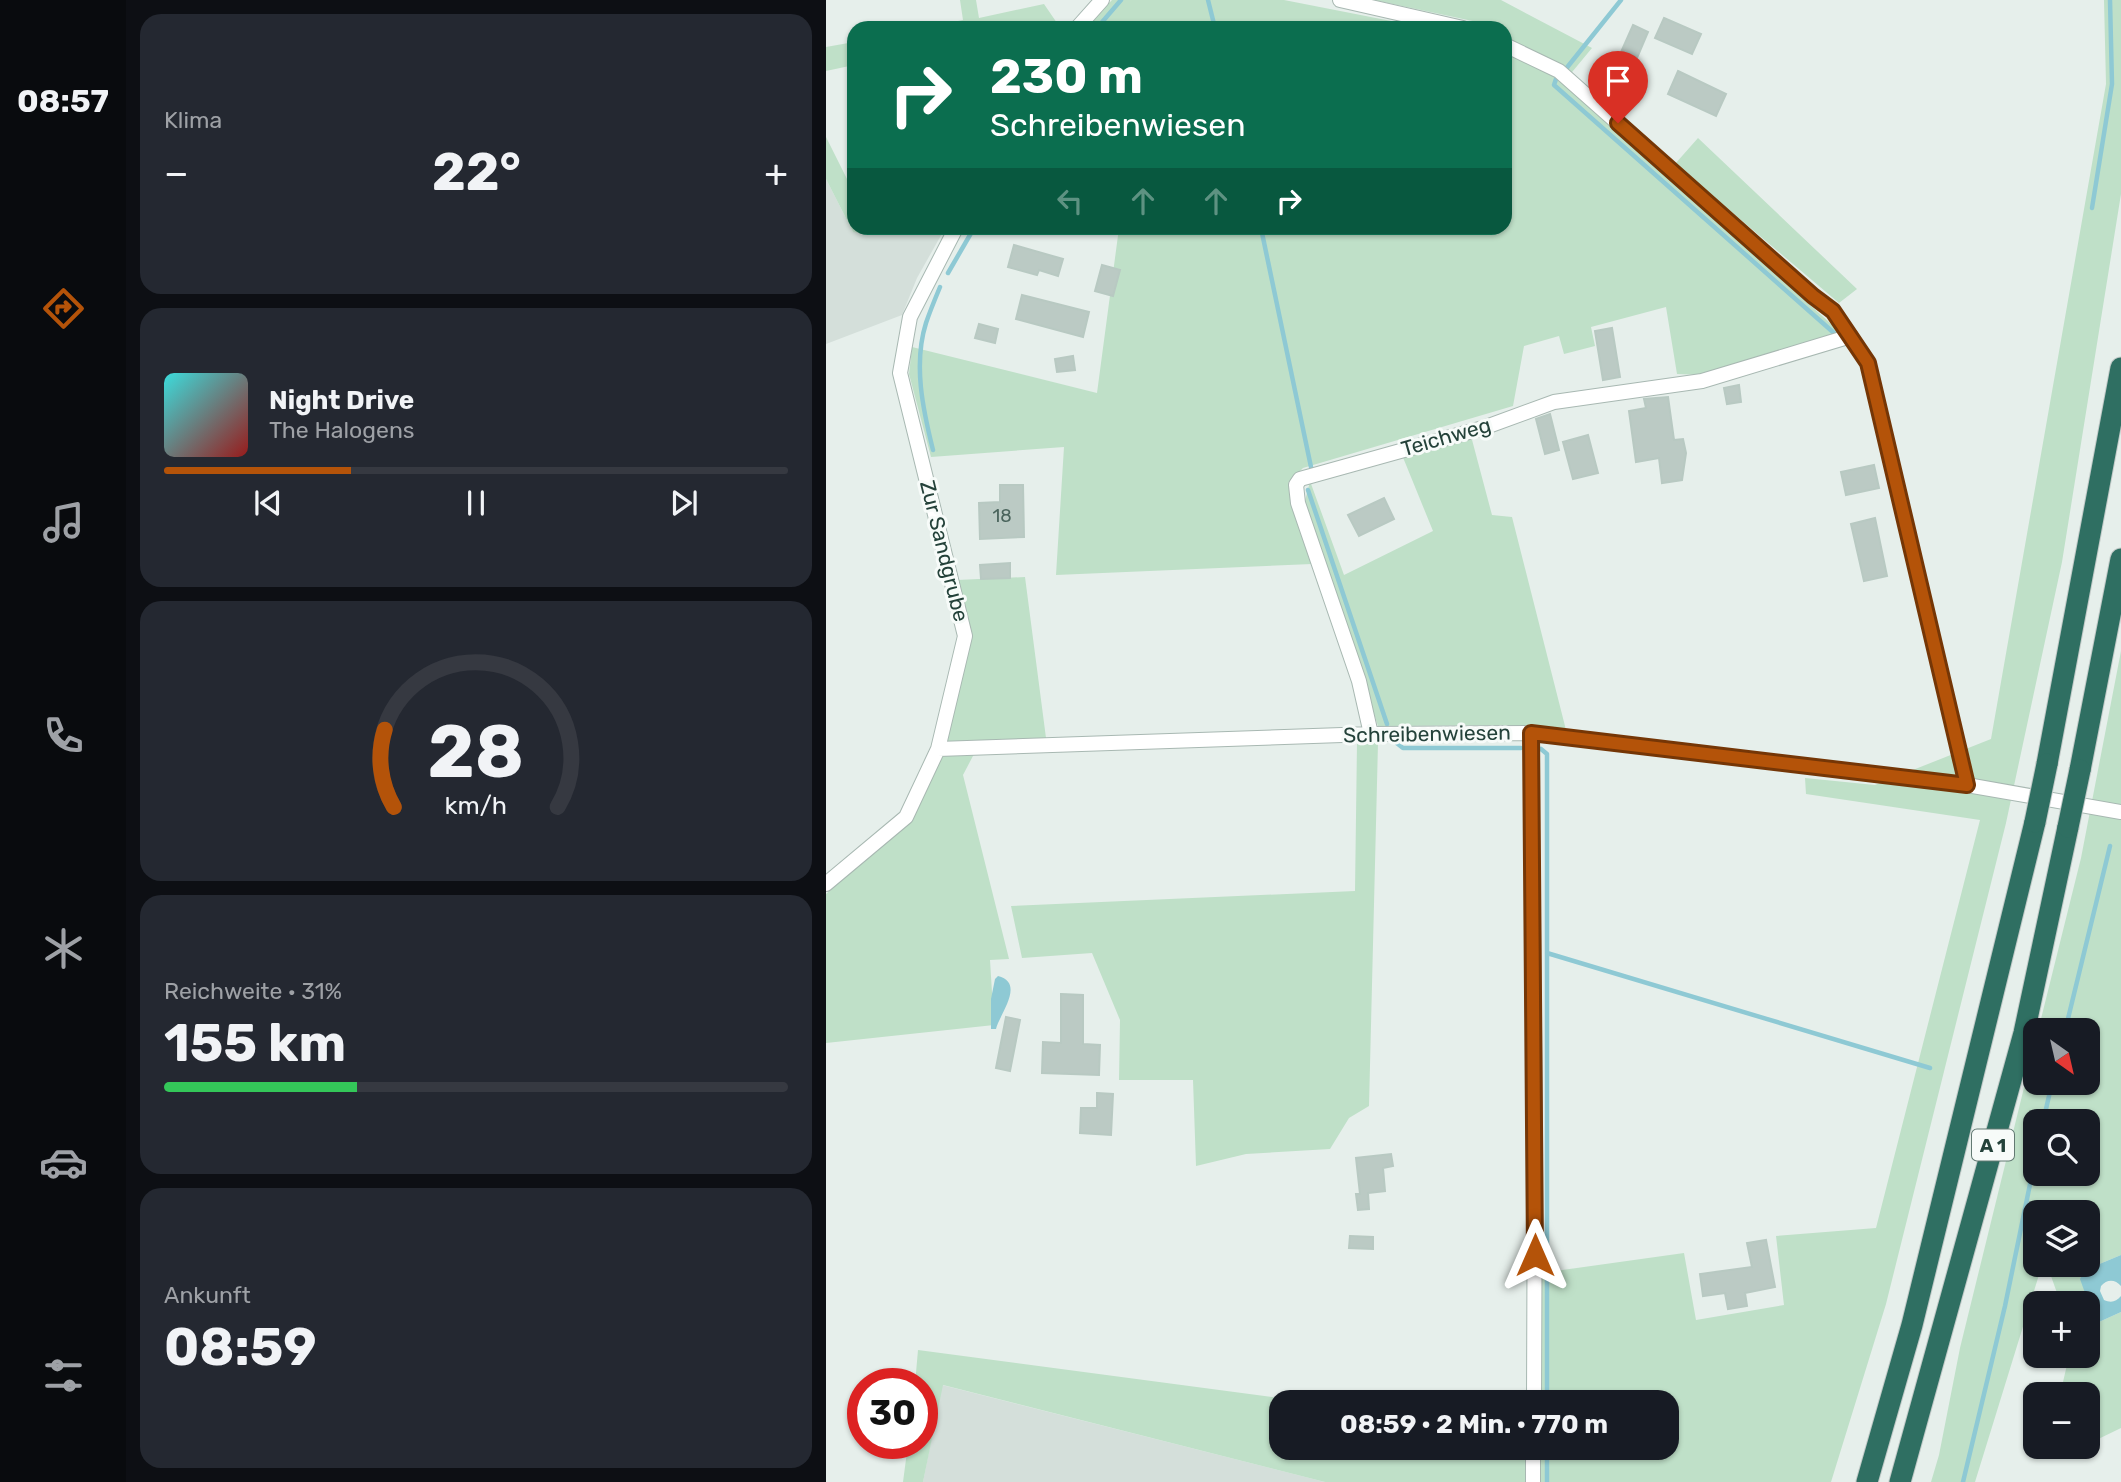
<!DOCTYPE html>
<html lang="de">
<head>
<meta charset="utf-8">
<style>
	body { margin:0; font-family:Rubik,sans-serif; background:#242831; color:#f1f3f6; height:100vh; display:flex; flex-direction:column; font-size:26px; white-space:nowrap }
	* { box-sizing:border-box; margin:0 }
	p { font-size:23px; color:#9ea1a6 }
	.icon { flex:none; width:38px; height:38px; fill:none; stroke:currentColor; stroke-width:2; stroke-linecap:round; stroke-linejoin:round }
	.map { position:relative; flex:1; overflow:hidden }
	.sheet { display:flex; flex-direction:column; gap:14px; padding:14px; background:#0d0f14; width:700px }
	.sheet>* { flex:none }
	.top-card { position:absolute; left:21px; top:21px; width:665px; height:214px; border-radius:21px; box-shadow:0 2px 5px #0004; background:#0b6e4f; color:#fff; overflow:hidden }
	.needle { width:46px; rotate:146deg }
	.controls { position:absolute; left:1197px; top:1018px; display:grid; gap:14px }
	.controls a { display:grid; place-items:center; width:77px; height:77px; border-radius:14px; background:#171b24; box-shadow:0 2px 5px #0004; font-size:35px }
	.speed { position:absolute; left:21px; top:1368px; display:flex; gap:14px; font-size:35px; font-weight:700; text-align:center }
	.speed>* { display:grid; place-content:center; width:91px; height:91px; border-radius:50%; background:#171b24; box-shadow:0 2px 5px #0004; line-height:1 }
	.speed .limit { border:10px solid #d22; background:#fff; color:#111 }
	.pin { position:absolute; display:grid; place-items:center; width:60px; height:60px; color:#fff; margin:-72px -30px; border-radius:50% 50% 50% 0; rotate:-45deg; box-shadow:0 0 7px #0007 }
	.pin .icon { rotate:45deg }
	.me { position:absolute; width:77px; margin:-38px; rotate:0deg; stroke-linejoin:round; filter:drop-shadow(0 0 5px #0008) }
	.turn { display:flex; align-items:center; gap:24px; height:147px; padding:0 28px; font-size:32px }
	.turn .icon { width:91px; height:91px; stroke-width:2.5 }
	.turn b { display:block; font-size:49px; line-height:60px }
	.lanes { display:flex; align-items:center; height:66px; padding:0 28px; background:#0003; justify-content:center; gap:35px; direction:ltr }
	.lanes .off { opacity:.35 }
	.big { font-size:52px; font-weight:700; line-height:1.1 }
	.sheet .tile { flex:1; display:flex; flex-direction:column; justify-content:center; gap:10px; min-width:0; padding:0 24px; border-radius:21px; background:#242831 }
	.sheet .dial { align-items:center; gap:0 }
	.dial svg { height:182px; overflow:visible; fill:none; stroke:#363941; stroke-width:7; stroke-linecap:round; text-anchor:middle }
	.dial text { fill:#f1f3f6; stroke:none }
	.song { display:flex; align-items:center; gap:21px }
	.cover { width:84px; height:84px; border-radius:10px; background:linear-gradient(135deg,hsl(180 70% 55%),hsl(0 70% 35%)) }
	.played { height:7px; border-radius:4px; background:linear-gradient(90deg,#b45309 30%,#363941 30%) }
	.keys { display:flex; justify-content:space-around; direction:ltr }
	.heat { display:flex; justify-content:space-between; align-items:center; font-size:38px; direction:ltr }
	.charge { height:10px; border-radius:5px; background:linear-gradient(90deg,#34c759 31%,#363941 0) }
	.trip { position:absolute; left:443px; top:1390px; width:410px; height:70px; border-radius:21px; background:#171b24; box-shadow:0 2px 5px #0004; font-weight:700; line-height:70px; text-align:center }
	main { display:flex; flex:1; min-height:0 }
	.tabs { display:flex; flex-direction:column; width:126px; justify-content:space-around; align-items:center; background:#090b0e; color:#9ea1a6 }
	.tabs .icon { width:49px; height:49px }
	.tabs .on { color:#b45309 }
	.tabs b { font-size:32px; color:#f1f3f6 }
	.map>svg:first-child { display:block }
	.built { fill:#d4dfda }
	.green { fill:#bfe0c8; fill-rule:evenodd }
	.water { fill:#8ec9d4 }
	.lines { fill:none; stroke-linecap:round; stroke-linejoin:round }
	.stream { stroke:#8ec9d4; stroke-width:4.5 }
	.building { fill:#bbcac4; stroke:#b8c9c2; stroke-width:2 }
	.minor-casing { stroke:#a8b8b2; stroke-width:16 }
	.highway-casing { stroke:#c2cac8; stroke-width:23 }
	.minor { stroke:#fff; stroke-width:14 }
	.highway { stroke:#2f6f62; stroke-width:21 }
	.highway-bridge-casing { stroke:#c2cac8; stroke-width:23; stroke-linecap:butt }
	.highway-bridge { stroke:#2f6f62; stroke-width:21 }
	.route-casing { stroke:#753606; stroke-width:18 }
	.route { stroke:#b45309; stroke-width:12 }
	.labels { text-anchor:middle; stroke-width:6; stroke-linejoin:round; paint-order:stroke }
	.number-label { font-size:18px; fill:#4a645c }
	.shield { fill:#f7fbf9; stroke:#637a73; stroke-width:2 }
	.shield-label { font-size:19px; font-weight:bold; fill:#24423a }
	.street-label { font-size:21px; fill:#24423a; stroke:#f7fbf9 }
</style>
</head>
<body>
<main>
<nav class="tabs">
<b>08:57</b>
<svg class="icon on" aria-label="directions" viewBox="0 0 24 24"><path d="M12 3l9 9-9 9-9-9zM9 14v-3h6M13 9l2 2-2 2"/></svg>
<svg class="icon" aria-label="music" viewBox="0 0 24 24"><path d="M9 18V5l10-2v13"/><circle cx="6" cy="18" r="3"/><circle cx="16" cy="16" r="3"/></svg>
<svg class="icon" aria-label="phone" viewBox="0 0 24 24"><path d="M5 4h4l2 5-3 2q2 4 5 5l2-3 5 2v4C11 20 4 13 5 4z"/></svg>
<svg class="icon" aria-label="climate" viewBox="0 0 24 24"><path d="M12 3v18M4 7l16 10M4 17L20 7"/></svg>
<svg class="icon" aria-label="car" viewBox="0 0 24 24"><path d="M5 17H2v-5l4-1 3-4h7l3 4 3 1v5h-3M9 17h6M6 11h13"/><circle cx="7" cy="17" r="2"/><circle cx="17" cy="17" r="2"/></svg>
<svg class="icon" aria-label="filters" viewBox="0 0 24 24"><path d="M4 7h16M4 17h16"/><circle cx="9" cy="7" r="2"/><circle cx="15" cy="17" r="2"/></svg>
</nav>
<section class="sheet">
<div class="tile"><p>Klima</p>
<div class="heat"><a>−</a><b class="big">22°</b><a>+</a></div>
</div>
<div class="tile">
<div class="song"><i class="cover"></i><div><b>Night Drive</b><p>The Halogens</p></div></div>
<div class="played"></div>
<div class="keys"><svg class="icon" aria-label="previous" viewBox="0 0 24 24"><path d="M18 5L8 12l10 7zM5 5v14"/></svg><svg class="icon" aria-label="pause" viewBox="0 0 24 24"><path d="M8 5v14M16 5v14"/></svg><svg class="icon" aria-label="next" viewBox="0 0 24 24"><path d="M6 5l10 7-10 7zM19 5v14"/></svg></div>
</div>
<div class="tile dial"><svg viewBox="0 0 100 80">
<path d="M14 69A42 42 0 1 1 86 69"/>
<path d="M14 69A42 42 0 0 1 10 35" stroke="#b45309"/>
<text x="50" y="56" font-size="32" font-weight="700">28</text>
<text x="50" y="72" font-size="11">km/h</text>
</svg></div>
<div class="tile"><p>Reichweite · 31%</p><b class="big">155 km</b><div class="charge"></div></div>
<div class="tile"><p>Ankunft</p><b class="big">08:59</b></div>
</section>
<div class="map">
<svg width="1295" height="1482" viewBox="0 0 1295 1482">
	<rect width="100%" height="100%" fill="#e6efeb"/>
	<path class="built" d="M0,179L27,232L44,228H104L118,230L91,278L76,315L0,344Z
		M116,1385L499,1482H97Z"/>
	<path class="green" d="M134,0H150L153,18L218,4L231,23L207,28H97L137,20Z
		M286,0H458L601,28H260Z
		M548,0H675L766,48L737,83L1014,332L877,375L851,374L840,307L765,327L769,346L738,354L733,336L698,346L687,406L477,468L462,483L486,564L230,575L238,447L105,457L83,374L86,347L271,393L293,228H679V28H654L656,23Z
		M1278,0H1295V194L1236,562L1180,823L1060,1304L1005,1482H499L117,1385L97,1482H77L82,1444H96V1384H89L92,1350L484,1402H455V1447H840V1402H716L715,1273L858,1253L870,1320L958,1305L950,1236L1050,1228L1154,820L980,794L979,778L1049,785L1165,739L1280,84Z
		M28,42V65L0,71V47Z
		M0,137L28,193V228H44L42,234L27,232L0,179Z
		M872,138L1031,289L1013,303L849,164Z
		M645,436L666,515L686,517L740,730L704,725L552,726L479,501L484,481L518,575L607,531L576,455Z
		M199,577L220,738L148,754L137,775L183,959L164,960L168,1025L0,1043V894L88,816L143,638L131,580Z
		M1295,651V1255L1259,1270L1269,1321L1273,1322L1295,1312V1428L1262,1444V1395H1234L1243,1356H1262V1304H1235L1221,1265H1262V1213H1209V1265H1216L1149,1482H1105L1113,1455L1134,1348L1209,1043V1083H1262V1031H1212L1255,858ZM1209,1122H1262V1174H1209Z
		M531,743H552L543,1106L523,1118L504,1149L420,1154L370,1166L367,1080H293L294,1020L266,953L196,958L185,906L529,891Z"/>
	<path class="water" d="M172,976C200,983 173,1015 170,1029H165V999L169,979Z
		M1295,1255V1286C1289,1279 1281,1279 1275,1286L1274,1291L1278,1300C1285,1303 1290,1302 1295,1296V1312L1273,1322L1269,1321L1254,1279L1259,1270Z"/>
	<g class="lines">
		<path class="stream" d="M382,0L389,28
			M271,28L295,0
			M739,70L795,0
			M730,79L728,85L1008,333
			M1266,208L1286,84L1284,0
			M435,228L485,467
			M122,273L148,228
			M107,450C97,410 87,364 100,323C104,311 109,299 114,287
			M482,490L561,724
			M568,741L577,748H695
			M715,749L721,754V1402
			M721,953L1104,1068
			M1239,1031L1284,846
			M1217,1122L1226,1083
			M721,1447V1482
			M1137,1482L1179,1306L1209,1160"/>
	</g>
	<path class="building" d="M838,18L875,34L866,54L829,38Z
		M807,25L822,32L808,65L792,59Z
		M852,71L900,94L890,116L842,94Z
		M188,245L237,259L232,276L213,270L211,275L182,267Z
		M276,265L294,270L287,296L269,291Z
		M196,295L263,312L257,337L190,319Z
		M153,324L172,329L169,343L149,338Z
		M786,328L794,377L777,380L769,331Z
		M247,356L249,370L231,372L229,359Z
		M913,385L915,402L901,404L898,388Z
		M842,397L848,440L857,439L860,453L856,480L836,483L833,458L810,462L803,411L820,408L818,399Z
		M724,414L733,450L719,454L710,419Z
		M762,435L772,473L747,479L737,442Z
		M1048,465L1053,488L1020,495L1015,472Z
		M174,485H197L198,537L154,539L153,503L174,502Z
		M558,498L568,519L533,536L522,515Z
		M1049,518L1061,576L1038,581L1025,524Z
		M184,563V578L155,579L154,565Z
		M235,994L257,995V1044L274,1045L273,1075L216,1073L217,1042L235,1043Z
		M180,1017L194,1020L184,1071L170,1068Z
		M271,1093L287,1094L285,1135L254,1133L255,1108H271Z
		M565,1154L567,1166L557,1168L559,1191L542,1193L543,1209L532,1210L530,1194H534L530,1158Z
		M524,1236L547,1237V1249L523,1248Z
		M940,1240L949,1287L919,1293L921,1306L902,1309L899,1293L877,1296L874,1274L926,1267L921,1243Z"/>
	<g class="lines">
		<defs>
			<path id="minor" d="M514,0L637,28
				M251,28L276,0
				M679,45L733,71L987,296L1007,311L1042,363L1141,785
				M705,733L709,1124L708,1402
				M545,734L533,681L472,503L470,485L474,479L657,428L728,402L876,381L1025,336
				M112,749L545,734L705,733L1141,785L1295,812
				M0,884L80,817L112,749L139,636L74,373L84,317L130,228
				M707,1482V1447"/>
			<path id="highway" d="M1221,764L1295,368
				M1254,770L1295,559
				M1041,1482L1086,1325L1209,822
				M1074,1482L1198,1033L1242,827"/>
		</defs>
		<use href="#minor" class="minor-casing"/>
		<use href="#highway" class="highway-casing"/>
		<use href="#minor" class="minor"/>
		<use href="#highway" class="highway"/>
		<defs>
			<path id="highway-bridge" d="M1209,822L1221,764
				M1242,827L1254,770"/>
		</defs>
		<use href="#highway-bridge" class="highway-bridge-casing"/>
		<use href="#highway-bridge" class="highway-bridge"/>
	</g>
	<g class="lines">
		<defs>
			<path id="route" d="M709,1255L705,733L1141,785L1042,363L1007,311L987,296L792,123"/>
		</defs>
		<use href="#route" class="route-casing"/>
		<use href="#route" class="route"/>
	</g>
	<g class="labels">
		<g class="number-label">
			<text x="176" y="522">18</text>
		</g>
		<rect class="shield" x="1146" y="1129.5" width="42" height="31" rx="5"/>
		<g class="shield-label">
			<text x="1167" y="1152">A 1</text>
		</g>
		<g class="street-label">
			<text transform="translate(620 437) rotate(-16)" y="7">Teichweg</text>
			<text transform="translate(118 551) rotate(76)" y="7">Zur Sandgrube</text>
			<text transform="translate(601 734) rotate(-1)" y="7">Schreibenwiesen</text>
		</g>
	</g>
</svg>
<div class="controls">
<a><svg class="needle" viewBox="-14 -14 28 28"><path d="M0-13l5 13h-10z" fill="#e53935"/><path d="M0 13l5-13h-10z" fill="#9ea1a6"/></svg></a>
<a><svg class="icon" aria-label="search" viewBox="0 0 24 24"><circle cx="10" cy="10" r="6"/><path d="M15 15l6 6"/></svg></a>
<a><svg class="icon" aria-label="layers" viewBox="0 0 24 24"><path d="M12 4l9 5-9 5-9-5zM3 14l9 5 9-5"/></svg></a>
<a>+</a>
<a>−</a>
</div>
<div class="speed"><div class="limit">30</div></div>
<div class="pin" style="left:792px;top:123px;background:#d93025"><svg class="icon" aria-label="arrive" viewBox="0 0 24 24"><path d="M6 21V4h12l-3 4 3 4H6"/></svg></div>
<svg class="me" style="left:709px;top:1255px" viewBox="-20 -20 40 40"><path d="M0-17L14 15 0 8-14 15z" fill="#b45309" stroke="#fff" stroke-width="4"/></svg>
<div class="trip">08:59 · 2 Min. · 770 m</div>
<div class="top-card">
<div class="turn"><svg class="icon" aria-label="right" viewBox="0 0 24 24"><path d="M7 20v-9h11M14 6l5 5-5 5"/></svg><div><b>230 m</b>Schreibenwiesen</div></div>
<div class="lanes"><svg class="icon off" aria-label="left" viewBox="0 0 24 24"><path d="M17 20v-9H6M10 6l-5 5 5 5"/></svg><svg class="icon off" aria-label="ahead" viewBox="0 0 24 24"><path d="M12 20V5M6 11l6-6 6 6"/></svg><svg class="icon off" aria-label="ahead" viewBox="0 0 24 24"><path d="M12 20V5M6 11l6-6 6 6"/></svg><svg class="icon" aria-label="right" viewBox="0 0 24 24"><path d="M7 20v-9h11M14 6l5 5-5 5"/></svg></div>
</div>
</div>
</main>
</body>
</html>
